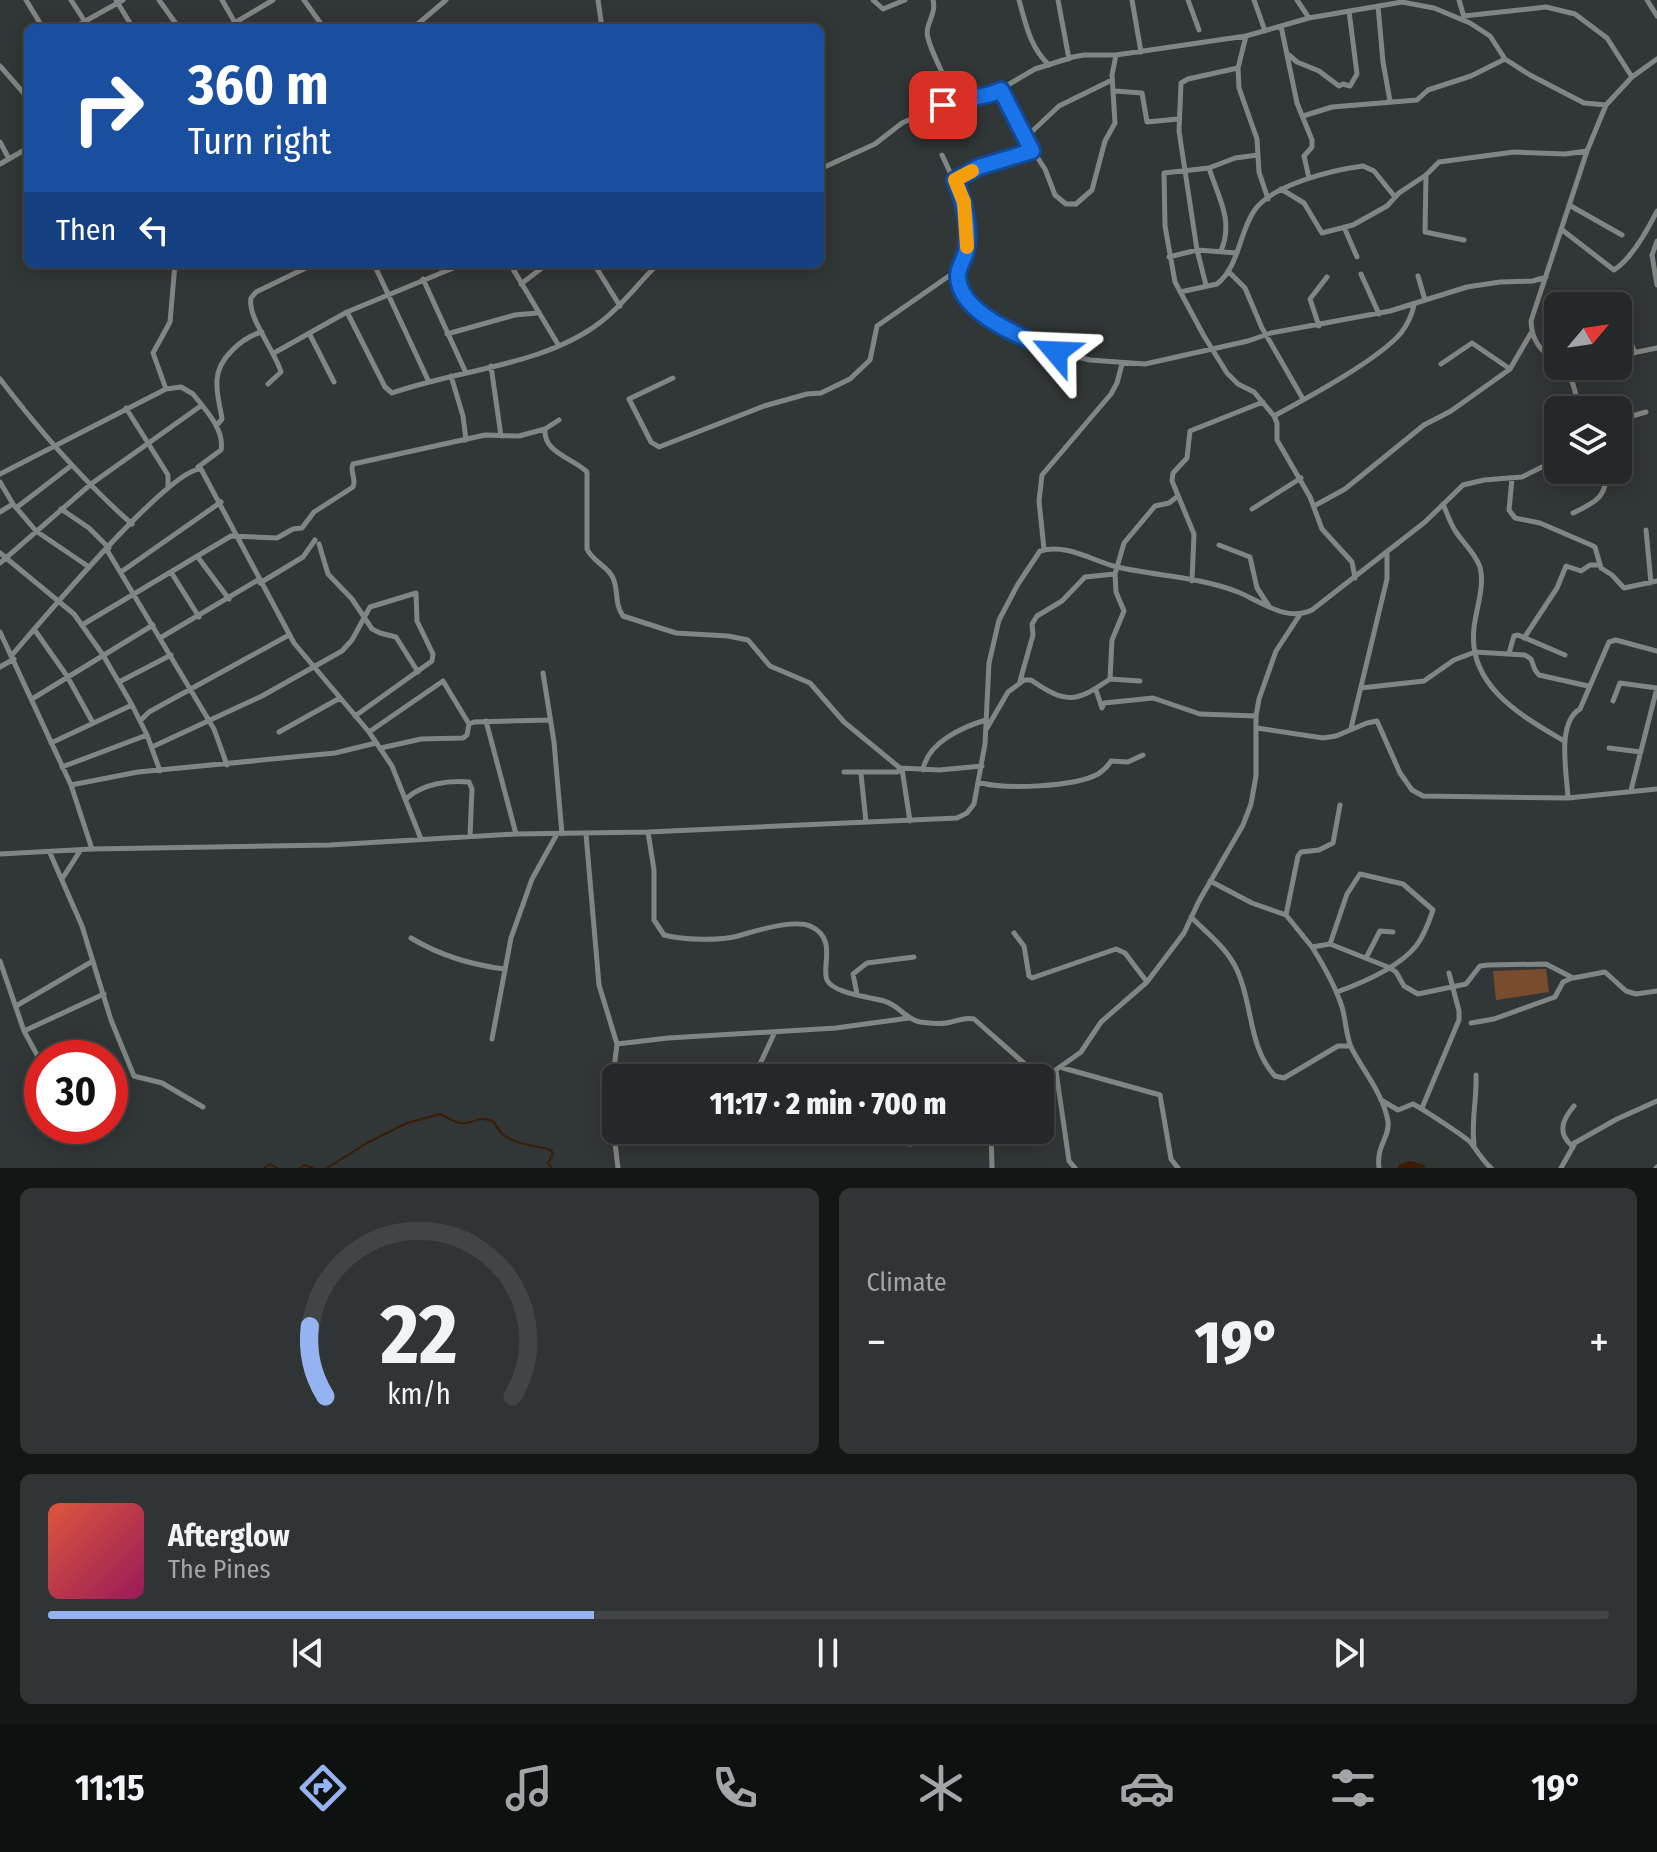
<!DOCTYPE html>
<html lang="en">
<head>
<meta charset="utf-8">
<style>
	body { margin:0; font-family:"Fira Sans Condensed",sans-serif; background:#313434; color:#f1f3f6; height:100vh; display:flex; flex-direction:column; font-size:30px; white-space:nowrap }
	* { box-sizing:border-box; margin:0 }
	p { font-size:26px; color:#a3a6a8 }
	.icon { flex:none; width:44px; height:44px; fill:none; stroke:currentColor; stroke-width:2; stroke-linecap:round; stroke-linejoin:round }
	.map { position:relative; height:1168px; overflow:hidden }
	.panel { display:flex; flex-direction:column; gap:20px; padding:20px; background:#141616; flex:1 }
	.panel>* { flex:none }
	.banner { position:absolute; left:24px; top:24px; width:800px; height:244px; border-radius:12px; box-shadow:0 4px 20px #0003,0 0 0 2px #424445; background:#1a4fa0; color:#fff; overflow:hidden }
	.needle { width:52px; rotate:61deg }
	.tools { position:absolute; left:1544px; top:292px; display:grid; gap:16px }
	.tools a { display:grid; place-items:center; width:88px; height:88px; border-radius:12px; background:#252828; box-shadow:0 4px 20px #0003,0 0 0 2px #424445; font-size:40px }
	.speed { position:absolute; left:24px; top:1040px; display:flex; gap:16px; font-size:40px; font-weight:700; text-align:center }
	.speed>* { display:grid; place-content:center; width:104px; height:104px; border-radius:50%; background:#252828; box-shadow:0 4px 20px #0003,0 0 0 2px #424445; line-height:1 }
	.speed .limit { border:12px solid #d22; background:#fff; color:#111 }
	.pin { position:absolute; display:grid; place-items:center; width:68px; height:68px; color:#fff; margin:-34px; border-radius:16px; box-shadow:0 4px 12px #0006 }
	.me { position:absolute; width:88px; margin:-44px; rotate:296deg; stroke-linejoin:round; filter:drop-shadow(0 0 6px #0008) }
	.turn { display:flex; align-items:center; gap:28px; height:168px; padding:0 32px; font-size:36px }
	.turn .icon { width:104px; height:104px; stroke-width:2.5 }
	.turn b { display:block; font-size:56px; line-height:68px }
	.then { display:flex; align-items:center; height:76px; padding:0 32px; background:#0003; gap:16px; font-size:30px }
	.big { font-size:60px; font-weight:800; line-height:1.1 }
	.panel .card { flex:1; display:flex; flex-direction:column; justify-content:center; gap:12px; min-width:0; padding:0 28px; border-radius:12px; background:#313434 }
	.panel .dial { align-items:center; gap:0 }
	.dial svg { height:208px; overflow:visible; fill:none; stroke:#424445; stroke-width:7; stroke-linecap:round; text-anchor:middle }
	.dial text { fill:#f1f3f6; stroke:none }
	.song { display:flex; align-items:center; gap:24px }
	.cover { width:96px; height:96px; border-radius:12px; background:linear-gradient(135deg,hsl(10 70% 55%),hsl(330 70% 35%)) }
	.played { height:8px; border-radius:4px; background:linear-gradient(90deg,#95b2f1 35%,#424445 35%) }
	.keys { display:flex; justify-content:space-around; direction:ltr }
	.heat { display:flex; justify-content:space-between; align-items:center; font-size:44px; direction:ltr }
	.panel .tiles { flex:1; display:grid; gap:20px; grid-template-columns:1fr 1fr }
	.card:last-child { grid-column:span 2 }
	.trip { position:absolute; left:602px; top:1064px; width:452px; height:80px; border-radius:12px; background:#252828; box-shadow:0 4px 20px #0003,0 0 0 2px #424445; font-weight:800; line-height:80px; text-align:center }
	.menu { display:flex; height:128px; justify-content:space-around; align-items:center; background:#0f1010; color:#a3a6a8 }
	.menu .icon { width:56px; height:56px }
	.menu .active { color:#95b2f1 }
	.menu b { font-size:36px; color:#f1f3f6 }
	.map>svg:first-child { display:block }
	.green { fill:#794c2d }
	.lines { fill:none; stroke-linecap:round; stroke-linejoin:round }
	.stream { stroke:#3c1c03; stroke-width:2 }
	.river { stroke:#3c1c03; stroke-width:8 }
	.minor { stroke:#808685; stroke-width:5 }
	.route-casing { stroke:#114b97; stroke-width:20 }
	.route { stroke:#1a73e8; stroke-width:14 }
	.slow { stroke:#f59e0b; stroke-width:14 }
</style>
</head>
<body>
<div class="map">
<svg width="1657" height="1168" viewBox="0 0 1657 1168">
	<rect width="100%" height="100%" fill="#313636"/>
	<path class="green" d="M1546,969L1549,992L1496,1000L1493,971Z"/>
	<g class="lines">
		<path class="stream" d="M264,1168L270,1164L277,1168
			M300,1168L304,1165L313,1168
			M327,1168L367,1143L407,1123L440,1114C446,1117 453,1122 460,1123C474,1125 477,1114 494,1122C504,1145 530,1144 551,1150L553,1154L548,1163L552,1168"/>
		<path class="river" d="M1402,1168L1410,1165L1421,1168"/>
		<path class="minor" d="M26,0L43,28
			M71,0L89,28
			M116,0L133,28
			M159,0L179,28
			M222,0L238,28
			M304,0L324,28
			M598,0L602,28
			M873,0L883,9L905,0
			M933,0C937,15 924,24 928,38C934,61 949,78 949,102
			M1019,0C1026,25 1030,47 1049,65
			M1058,0L1069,59
			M1132,0L1141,52
			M1188,0L1199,30
			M1254,0L1265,31
			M1297,0L1309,18
			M1459,0L1464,17
			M1647,0L1657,16
			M1378,6L1383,62L1390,101
			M1464,16L1546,7L1575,14L1607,38L1632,77
			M1281,26L1297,103L1312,140V147L1304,156L1309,178
			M73,28L123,0
			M226,28L273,0
			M413,28L446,0
			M1246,36L1238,68L1239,88L1257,139L1259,172L1268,199
			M1289,55L1297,62L1319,71L1339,86L1343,84L1350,86L1357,74L1349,11
			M0,66L28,98
			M1001,90L1020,131L1045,169L1055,195L1066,204H1076L1092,190L1105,141L1115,123L1112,75L1116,55
			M1115,91L1142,93L1147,122L1178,119
			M1303,116L1332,107L1417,100L1428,90L1471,76L1505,59
			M1025,138L1059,106L1112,80
			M0,142L9,159
			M942,155L964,202L968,240L958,277L970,304L981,314L1035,342L1056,352L1090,360L1145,364L1248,341L1271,333L1390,311L1467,287L1500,282L1533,281L1546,277
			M1258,155L1235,158L1209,168L1164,173L1165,226L1175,282L1204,336L1227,373L1238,384L1254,392L1274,416L1277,423V440L1310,497L1322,529L1352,562L1355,578
			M0,164L28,148
			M1209,168C1218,197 1234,220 1221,251
			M820,169L875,144L902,123L918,116L956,100L989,96L1035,69L1073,57L1084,55H1116L1246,36L1309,18L1402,2L1434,8L1470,23L1490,36L1505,59L1530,75L1584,103L1606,105
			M1426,175L1425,232L1464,240
			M955,180L987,164L1032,151
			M1281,189L1304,203L1322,233L1353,225L1387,206L1399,193L1426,175L1439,162L1514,152L1565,154L1587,151
			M1569,205L1622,235
			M1344,227L1357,257
			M1561,229L1614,270C1631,259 1648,229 1657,211
			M1657,241L1652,255L1657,285
			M1169,257L1197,250L1237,253
			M374,264L428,380
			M510,264L559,346
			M594,264L620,306
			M1228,271L1245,288L1262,328L1303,399
			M1361,274L1379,314
			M1418,276L1425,300
			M423,279L466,373
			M521,284L547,264
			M1206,285L1197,250L1179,131L1181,83L1188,79L1238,68
			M1180,292L1217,284C1239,267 1239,233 1254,211C1271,185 1332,170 1363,166L1374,171L1395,197
			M347,312L385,387L392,393C459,369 545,366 602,321C623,305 639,282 658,264
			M1621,313L1623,324L1635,353
			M1319,326L1310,299L1327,277
			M309,333L334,382
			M447,334L515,315L537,313
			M274,353L347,312L463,264
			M1618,356L1657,348
			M1441,364L1472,343L1510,369
			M491,366L501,436
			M451,376L463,416L466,440
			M673,378L629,399L651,442L659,447L764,406L807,394L821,393L850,379L870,360L877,326L959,269
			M0,379C39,430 83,481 132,524
			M268,384L281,372C275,351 247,317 251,298L256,292L314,264
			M166,389L153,353L170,322L175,264
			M126,408L168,475V486
			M1577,410C1577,399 1576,388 1570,378C1556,357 1532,353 1531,321L1587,151L1606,105L1632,77L1657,59
			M1274,416C1307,398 1378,360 1401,333C1407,325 1412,315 1414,305
			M559,420L545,429C543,453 573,458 587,472V549C593,562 608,566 613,578C619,592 614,603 623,616L676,633L728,636L748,640L770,666L810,683L844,722L900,768L939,770L982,766
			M1618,420L1646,412
			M216,426L222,419C220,406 216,393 217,380C218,358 243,337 262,332
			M0,474L166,389L181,387L193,394C205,409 225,430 221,450L198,467
			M1512,479L1509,510L1515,518L1540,523L1591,545L1595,547L1601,568L1612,575L1624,588L1657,581
			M0,482L13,504L36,531L89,567
			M1443,504C1447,513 1450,523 1456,532C1464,544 1475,553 1480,567C1485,586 1476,609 1474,628C1467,686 1522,716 1564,741
			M1314,506L1345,489L1424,425L1451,411L1510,369L1531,333
			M16,508L72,465
			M61,509L89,528L109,548
			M1252,509L1301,478
			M0,512L13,504
			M1573,513C1594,503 1609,497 1605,470
			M1646,530L1651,583
			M319,544L328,574L352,599L372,629L380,633L396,637L418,672
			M1219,545L1250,557L1257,588L1269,606
			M1044,549L1039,501L1042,475L1111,394L1117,383L1122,364
			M107,550L214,729L227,765
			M0,553L74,614L103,655L132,705L147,735L160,771
			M197,556L229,599
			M0,563L91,484L202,405
			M121,572L221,502
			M171,572L199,617
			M1192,581L1194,534L1172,481L1173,473L1187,458L1190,431L1263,402
			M260,583L303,557L315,540
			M82,625L231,536L277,538L293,529L302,528L314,512L353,487C357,479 349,471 353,464L485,435L519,436L545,429
			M34,629L67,676L93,723
			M0,632L71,785L92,849
			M160,638L258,580
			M1524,638L1557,588L1566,566L1581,571L1590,565H1599
			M1509,653L1514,636L1518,635L1565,655
			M12,655C39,624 169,468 201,469L294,643L369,732L392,766L421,839
			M0,667L14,659
			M543,673L554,742L562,834
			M1110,679L1140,681
			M1020,681L1033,635L1032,624L1037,616L1062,601L1085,577L1115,574
			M119,682L171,655
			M1361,688L1424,681L1454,660L1475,652L1525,655L1531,659L1535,670L1539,675L1588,686
			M1096,690L1102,708L1104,703L1153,698L1200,714L1256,716
			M32,699L153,625
			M1613,701L1620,683L1657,688
			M141,720L149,712L289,635
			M486,721L516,834
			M987,728L1008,692L1024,680H1031C1066,704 1075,703 1110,679L1112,640L1124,611L1116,592L1115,574L1124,543L1155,506L1169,503L1178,496
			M1257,728L1323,738L1336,736L1367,723L1377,721L1400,773L1412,790L1423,796L1568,798L1657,789
			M1351,728L1387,579V552
			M279,732L340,698
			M369,732L443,681L469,724
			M51,743L132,705
			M152,747L262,696L342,651L352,640L370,607L416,593L417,621L433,654L432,661L355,716
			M381,748L421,739L463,738L467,735L469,724L474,722L549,720
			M1609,748L1641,752
			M62,767L147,735
			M923,770C927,743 962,727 986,720
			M844,772H897L902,769L910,821
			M861,774L866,822
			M978,782C1004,790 1074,787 1098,774C1103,771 1108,766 1111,761L1128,762L1143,755
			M71,785L138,772L335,753L376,743
			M1631,790L1657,688
			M407,798C423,784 448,780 469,782L472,789L470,836
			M1568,798C1567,774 1556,723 1580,709L1609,642L1616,640L1657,651
			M648,832L654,870V920L664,935C684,940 718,941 738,936C754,931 794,919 810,926C838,938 821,967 827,980C834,994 871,997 884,1001C899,1005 905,1019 920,1022C930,1023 941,1025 951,1022C960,1020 965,1017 974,1019L1042,1079
			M586,834L599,985L617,1044L610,1101L618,1168
			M50,853L82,926L111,1020L134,1076L162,1083L203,1107
			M0,854L92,849L330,845L516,834L648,832L957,818L967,813L974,804L985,744L989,663L999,620L1018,584L1040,551C1066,543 1093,561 1117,567C1157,576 1200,577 1238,592C1262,602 1286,622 1312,610L1425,522L1463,485L1484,480L1522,477L1544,466L1558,453
			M62,879L80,851
			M1210,881L1252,903L1286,915L1312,947L1330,944L1388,967L1396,972L1404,986L1418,994L1466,984L1480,966L1488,965L1546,964L1573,978L1605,972L1626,991L1636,994L1657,991
			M1286,915L1298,856L1301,852L1319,850L1333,843L1340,805
			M1191,917C1208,934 1227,948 1237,970C1253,1004 1248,1047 1275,1076L1284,1078L1338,1046H1350
			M1014,933L1024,946L1029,976L1032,978L1116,949L1125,953L1147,982
			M411,938C441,956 471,965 505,969
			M1330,944L1347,894L1360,874L1403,884L1433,910C1429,922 1424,936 1416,946C1399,967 1362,983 1337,992
			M1312,947C1324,966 1335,985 1342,1007C1346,1020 1346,1038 1352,1049C1364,1072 1383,1094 1388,1121C1390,1138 1376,1145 1379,1168
			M1366,958L1380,931L1393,932
			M0,961L24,1031L42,1064
			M857,994L853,974L867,963L914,957
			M16,1006L93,961
			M1471,1023L1494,1019L1555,997L1563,982L1572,978
			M24,1031L104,994
			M492,1039L511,938L532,879L557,834
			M617,1044L668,1038L836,1028L909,1018
			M1063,1068L1160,1095L1171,1159L1178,1168
			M615,1070L623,1076L647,1070
			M1056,1071L1069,1161L1075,1168
			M747,1078L759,1066L774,1034
			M1043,1079L1081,1052L1101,1022L1147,982L1184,933L1199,901L1243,825L1251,804L1256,776V716L1259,699L1276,651L1299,616
			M1381,1100L1398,1110L1413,1104C1421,1108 1466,1137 1471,1143C1478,1152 1483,1161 1491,1168
			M1574,1106C1563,1119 1557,1132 1571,1145L1617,1119L1657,1101
			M1422,1108L1459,1020V1011L1449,973
			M874,1130L876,1138L911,1144
			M991,1130L992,1168
			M613,1135L640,1130
			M1474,1144C1471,1121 1477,1099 1476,1075
			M1561,1168L1574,1145
			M1656,1168L1657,1167"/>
	</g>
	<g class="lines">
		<defs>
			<path id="route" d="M943,105C962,96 982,100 1001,90L1032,151L979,167L955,180C964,201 971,229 966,252C964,260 958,267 958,276C959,315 1026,338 1056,352"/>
		</defs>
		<use href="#route" class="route-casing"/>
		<use href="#route" class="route"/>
		<path class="slow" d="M967,247L964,202L955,180L972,171"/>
	</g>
</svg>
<div class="tools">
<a><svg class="needle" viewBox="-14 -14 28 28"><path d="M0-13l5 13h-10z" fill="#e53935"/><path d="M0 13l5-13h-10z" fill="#a3a6a8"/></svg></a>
<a><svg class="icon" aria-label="layers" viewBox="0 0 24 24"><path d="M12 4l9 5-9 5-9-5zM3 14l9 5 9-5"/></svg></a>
</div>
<div class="speed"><div class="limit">30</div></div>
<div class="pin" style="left:943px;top:105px;background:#d93025"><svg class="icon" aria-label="arrive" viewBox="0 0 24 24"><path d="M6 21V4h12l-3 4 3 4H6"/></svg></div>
<svg class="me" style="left:1056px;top:352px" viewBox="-20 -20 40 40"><path d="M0-17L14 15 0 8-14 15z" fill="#1a73e8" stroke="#fff" stroke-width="4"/></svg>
<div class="trip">11:17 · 2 min · 700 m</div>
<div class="banner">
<div class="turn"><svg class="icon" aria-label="right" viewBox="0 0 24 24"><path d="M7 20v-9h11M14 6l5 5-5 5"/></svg><div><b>360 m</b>Turn right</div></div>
<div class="then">Then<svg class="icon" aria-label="left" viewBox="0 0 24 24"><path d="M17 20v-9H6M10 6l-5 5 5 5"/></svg></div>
</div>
</div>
<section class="panel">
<div class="tiles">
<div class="card dial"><svg viewBox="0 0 100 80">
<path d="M14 69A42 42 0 1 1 86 69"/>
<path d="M14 69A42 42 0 0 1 8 42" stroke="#95b2f1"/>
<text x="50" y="56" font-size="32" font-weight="700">22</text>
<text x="50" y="72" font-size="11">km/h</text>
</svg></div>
<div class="card"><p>Climate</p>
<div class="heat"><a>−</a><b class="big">19°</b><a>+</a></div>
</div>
<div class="card">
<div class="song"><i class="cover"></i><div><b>Afterglow</b><p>The Pines</p></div></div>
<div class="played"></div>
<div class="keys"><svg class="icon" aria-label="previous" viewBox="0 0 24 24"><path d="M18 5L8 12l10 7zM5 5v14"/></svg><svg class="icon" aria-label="pause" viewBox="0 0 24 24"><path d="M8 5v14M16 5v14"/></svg><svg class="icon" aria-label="next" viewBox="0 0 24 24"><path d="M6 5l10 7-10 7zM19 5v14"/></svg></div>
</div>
</div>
</section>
<nav class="menu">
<b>11:15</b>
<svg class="icon active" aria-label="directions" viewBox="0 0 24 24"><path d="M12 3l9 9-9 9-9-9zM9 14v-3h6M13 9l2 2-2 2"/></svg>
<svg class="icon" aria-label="music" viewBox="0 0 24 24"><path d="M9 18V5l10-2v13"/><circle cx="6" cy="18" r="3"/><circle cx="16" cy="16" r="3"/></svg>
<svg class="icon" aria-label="phone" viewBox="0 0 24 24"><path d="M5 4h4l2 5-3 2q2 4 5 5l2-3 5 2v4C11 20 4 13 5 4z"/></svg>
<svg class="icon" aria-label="climate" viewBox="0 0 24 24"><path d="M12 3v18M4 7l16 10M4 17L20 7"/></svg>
<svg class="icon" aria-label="car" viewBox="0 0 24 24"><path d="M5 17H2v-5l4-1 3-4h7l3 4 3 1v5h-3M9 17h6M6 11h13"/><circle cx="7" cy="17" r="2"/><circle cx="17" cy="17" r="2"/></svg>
<svg class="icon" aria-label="filters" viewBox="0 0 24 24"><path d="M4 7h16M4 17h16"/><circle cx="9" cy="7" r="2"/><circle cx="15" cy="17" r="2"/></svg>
<b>19°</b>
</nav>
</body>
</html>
